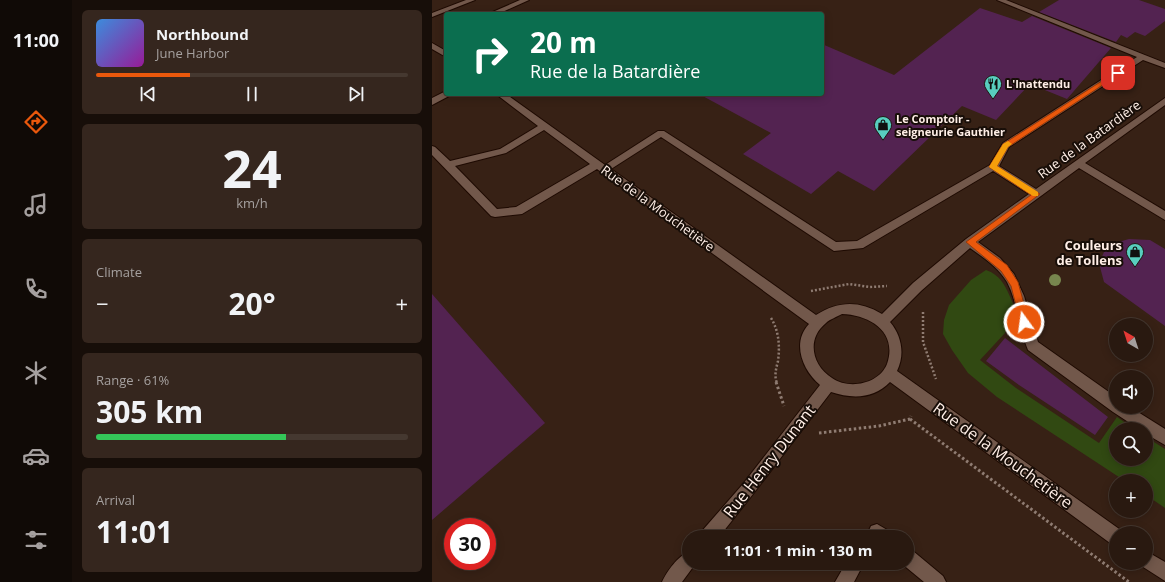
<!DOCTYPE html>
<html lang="en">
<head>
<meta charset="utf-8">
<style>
	body { margin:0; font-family:"Open Sans",sans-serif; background:#35261e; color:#f1f3f6; height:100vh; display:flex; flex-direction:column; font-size:15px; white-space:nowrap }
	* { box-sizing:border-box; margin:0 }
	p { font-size:13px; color:#a5a09f }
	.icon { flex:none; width:22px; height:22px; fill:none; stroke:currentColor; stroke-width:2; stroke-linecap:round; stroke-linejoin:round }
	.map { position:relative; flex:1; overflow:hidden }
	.drawer { display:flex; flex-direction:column; gap:10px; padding:10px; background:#170e09; width:360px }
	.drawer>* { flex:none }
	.banner { position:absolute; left:12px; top:12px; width:380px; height:84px; border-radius:4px; box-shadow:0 2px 10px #0003,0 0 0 1px #453830; background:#0b6e4f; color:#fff; overflow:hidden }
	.needle { width:26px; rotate:321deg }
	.fabs { position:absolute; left:677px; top:318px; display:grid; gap:8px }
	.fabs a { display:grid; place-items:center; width:44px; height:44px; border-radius:50%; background:#291910; box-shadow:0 2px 10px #0003,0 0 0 1px #453830; font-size:20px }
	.speed { position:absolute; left:12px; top:518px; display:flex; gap:8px; font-size:20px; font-weight:700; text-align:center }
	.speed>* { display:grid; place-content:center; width:52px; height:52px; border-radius:50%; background:#291910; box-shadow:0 2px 10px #0003,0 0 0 1px #453830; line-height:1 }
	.speed .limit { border:6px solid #d22; background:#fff; color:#111 }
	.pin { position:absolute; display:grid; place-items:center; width:34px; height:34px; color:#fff; margin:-17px; border-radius:8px; box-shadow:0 2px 6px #0006 }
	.me { position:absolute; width:44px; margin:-22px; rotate:346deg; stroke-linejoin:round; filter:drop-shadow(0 0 3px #0008) }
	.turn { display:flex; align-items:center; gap:14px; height:84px; padding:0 20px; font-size:18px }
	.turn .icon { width:52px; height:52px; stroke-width:2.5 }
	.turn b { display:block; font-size:28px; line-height:34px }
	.big { font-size:30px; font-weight:700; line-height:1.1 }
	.drawer .widget { flex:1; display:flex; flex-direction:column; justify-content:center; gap:6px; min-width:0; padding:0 14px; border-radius:6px; background:#35261e }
	.drawer .dial { align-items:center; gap:0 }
	.dial b { font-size:52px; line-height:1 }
	.song { display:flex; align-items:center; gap:12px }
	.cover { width:48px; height:48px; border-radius:6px; background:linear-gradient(135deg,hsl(210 70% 55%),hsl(300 70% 35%)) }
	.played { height:4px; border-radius:2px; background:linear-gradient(90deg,#ea580c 30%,#453830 30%) }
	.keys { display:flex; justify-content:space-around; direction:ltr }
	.heat { display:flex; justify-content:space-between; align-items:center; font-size:22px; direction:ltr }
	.charge { height:6px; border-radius:3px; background:linear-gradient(90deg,#34c759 61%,#453830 0) }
	.trip { position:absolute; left:250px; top:530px; width:232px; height:40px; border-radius:20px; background:#291910; box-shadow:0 2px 10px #0003,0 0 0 1px #453830; font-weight:700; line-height:40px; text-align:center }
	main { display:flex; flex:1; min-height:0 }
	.tabs { display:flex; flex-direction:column; width:72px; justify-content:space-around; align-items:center; background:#100a06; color:#a5a09f }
	.tabs .icon { width:28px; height:28px }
	.tabs .current { color:#ea580c }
	.tabs b { font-size:18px; color:#f1f3f6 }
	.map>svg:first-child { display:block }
	.green { fill:#314912 }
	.building { fill:#532351 }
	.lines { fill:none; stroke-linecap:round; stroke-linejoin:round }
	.minor-casing { stroke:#1e0a02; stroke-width:2 }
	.path-far1 { stroke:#8f7c72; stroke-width:2.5; stroke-dasharray:2 2; stroke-linecap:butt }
	.path { stroke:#8f7c72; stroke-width:3; stroke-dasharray:2.5 2.5; stroke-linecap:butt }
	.minor { fill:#72584b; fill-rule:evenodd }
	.tree { fill:#77864e }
	.route { fill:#ea580c; stroke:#983908 }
	.slow { fill:#f59e0b }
	.labels { text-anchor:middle; stroke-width:4; stroke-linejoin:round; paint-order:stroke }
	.far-poi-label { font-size:11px; font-weight:bold; fill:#ffefe7; stroke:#180e08; text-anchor:start }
	.street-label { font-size:13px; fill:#ffefe7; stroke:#180e08 }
	.poi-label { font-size:13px; font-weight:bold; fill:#ffefe7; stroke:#180e08; text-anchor:end }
	.near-street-label { font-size:16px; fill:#ffefe7; stroke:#180e08 }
</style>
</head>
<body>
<main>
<nav class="tabs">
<b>11:00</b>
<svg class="icon current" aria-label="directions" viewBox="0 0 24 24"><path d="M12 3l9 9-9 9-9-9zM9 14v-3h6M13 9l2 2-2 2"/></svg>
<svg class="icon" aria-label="music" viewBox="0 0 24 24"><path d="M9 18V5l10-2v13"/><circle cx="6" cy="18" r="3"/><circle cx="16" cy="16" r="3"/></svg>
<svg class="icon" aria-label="phone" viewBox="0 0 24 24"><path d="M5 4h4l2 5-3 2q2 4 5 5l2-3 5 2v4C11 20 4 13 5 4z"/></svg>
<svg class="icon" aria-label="climate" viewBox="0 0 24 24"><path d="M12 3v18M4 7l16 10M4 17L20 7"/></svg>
<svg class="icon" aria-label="car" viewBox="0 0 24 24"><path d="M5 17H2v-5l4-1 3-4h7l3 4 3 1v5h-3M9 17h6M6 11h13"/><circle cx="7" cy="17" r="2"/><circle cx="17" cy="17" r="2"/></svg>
<svg class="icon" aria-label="filters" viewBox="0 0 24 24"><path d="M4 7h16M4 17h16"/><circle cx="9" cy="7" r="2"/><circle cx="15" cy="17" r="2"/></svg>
</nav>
<section class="drawer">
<div class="widget">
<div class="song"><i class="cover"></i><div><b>Northbound</b><p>June Harbor</p></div></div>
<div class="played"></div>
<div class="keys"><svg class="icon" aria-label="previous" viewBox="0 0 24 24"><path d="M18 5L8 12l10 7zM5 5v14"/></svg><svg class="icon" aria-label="pause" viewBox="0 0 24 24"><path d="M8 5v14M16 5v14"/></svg><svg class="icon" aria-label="next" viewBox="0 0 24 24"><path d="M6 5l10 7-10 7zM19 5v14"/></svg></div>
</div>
<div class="widget dial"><b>24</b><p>km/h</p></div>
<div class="widget"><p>Climate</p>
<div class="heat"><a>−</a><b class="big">20°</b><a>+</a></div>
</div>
<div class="widget"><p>Range · 61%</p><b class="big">305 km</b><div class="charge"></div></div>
<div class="widget"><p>Arrival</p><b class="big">11:01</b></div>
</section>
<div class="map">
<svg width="733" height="582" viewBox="0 0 733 582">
	<rect width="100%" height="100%" fill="#372115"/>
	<path class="green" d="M554,270C571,276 575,290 582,306L573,333L548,360L584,388L667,443L685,417L702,429H684V459H714V437L733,449V508L714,495V481H693L565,397L536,373L520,350L511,334L512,320L517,305L539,280Z"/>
	<path class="building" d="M627,0H707L733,9V21L713,36L703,32L695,38L689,35L684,42L607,12Z
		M548,8L590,22L600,16L679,48L635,99L598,84L564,120L530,106L442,191L406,171L379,194L311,154L339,133L267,94H390V44L462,75Z
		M697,239L718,240L733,249V326L672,282L668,267L669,259L672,252L683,243Z
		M0,294L113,423L0,520Z
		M573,338L676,417L663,435L587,385L554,361Z"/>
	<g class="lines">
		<defs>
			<path id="minor" d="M34,0H43L0,17V13Z
				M88,0H97L66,14H56Z
				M565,0H574L733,63V68L711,60L577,147L567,166L604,189L733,98V105L653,163L733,211V220L647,168L546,242L568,258L582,274L592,296L606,342L684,397V407H698L733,429V445L714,434V429H707L681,412L596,350C587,328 586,303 575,282C566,267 552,258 538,248L489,291L458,322C470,336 473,355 465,371L690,531L691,533H684V545L678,543L458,382C442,399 420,399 399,392L321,494L287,537H268L270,531L311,484L388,385C371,371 359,343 377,324L165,169L90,214L63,217L59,216L0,155V146L3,147L18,161L68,149L106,126L64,94H74L173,165L226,131H232L404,242L425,241L558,165L571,143L705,57ZM112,130L158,164L84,207L65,209L23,166L74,153ZM229,137L402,251L431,248L561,171L597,194L534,239L481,283L450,314C427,300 406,301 384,315L179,169ZM410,314C438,315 466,332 455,364C447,384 417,390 400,378C380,365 374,339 394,323C398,319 405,317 410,314Z
				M0,43L14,51V57L0,49Z
				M14,91V94H18L17,96L0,105V98Z
				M445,524L457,531L459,537H434L439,526Z
				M475,549L481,551L511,576L514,582H492L469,563H475Z
				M714,551L733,562V581L708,565L707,563H714Z
				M257,552V563H264L250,582H230C235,571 246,556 257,552Z
				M414,563H432L422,582H403Z"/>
		</defs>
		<use href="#minor" class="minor-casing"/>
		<path class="path-far1" d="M379,291L417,284L438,287L455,286
			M491,312V342L504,379
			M339,318C347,331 348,346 346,361C344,369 342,376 345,383"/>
		<path class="path" d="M344,382L352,406
			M478,419L697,582
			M387,433L447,426L478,419L479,416"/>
		<use href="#minor" class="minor"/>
	</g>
	<circle class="tree" cx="623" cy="280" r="6"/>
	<path class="route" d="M684,72L689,73L576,147L565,166L608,194L544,242L575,265L586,282L597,322L596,325L592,326L589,325L579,286L569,271L534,242L599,195L557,167L571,144Z"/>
	<path class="slow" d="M576,141L580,144L576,147L565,166L606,192V196H601L557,167L571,144Z"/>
	<defs>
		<symbol id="restaurant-pin" viewBox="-11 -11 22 30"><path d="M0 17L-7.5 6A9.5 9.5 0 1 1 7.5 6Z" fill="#58cebf" stroke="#180e08"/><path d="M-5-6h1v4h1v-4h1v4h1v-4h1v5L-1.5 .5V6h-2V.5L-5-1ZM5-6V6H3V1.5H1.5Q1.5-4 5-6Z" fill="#111"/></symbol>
		<symbol id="shop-pin" viewBox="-11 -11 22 30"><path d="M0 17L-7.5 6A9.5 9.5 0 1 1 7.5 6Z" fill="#58cebf" stroke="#180e08"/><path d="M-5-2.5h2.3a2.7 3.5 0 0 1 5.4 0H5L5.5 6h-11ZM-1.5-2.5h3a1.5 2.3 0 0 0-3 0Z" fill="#111"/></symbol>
	</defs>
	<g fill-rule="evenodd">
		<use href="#restaurant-pin" x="551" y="74" width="20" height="27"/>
		<use href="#shop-pin" x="441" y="115" width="20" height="27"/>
		<use href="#shop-pin" x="693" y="242" width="20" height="27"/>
	</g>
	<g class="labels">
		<g class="far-poi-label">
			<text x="574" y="88">L'Inattendu</text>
			<text x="464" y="123">Le Comptoir -<tspan x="464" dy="13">seigneurie Gauthier</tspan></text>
		</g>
		<g class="street-label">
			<text transform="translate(657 139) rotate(-36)" y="5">Rue de la Batardière</text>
			<text transform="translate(226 208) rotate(36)" y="5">Rue de la Mouchetière</text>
		</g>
		<g class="poi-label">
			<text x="690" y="250">Couleurs<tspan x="690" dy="15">de Tollens</tspan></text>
		</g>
		<g class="near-street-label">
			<text transform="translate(571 455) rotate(36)" y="6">Rue de la Mouchetière</text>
			<text transform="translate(337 461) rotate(-52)" y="6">Rue Henry Dunant</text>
		</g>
	</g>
</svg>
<div class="fabs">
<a><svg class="needle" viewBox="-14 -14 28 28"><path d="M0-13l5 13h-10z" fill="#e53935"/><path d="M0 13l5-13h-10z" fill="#a5a09f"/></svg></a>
<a><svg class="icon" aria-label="sound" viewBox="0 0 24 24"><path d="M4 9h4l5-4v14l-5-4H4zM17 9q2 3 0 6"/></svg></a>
<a><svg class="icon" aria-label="search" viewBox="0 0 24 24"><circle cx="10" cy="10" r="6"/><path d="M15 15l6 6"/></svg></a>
<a>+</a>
<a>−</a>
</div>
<div class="speed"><div class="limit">30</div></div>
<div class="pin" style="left:686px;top:73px;background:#d93025"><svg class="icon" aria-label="arrive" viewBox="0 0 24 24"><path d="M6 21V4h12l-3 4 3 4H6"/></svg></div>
<svg class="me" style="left:592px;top:322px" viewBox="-20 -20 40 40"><circle r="17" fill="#ea580c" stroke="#fff" stroke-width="3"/><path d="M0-11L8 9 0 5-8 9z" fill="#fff"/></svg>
<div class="trip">11:01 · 1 min · 130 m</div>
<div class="banner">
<div class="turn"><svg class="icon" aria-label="right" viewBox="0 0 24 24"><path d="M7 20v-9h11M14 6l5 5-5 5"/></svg><div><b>20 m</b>Rue de la Batardière</div></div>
</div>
</div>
</main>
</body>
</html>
